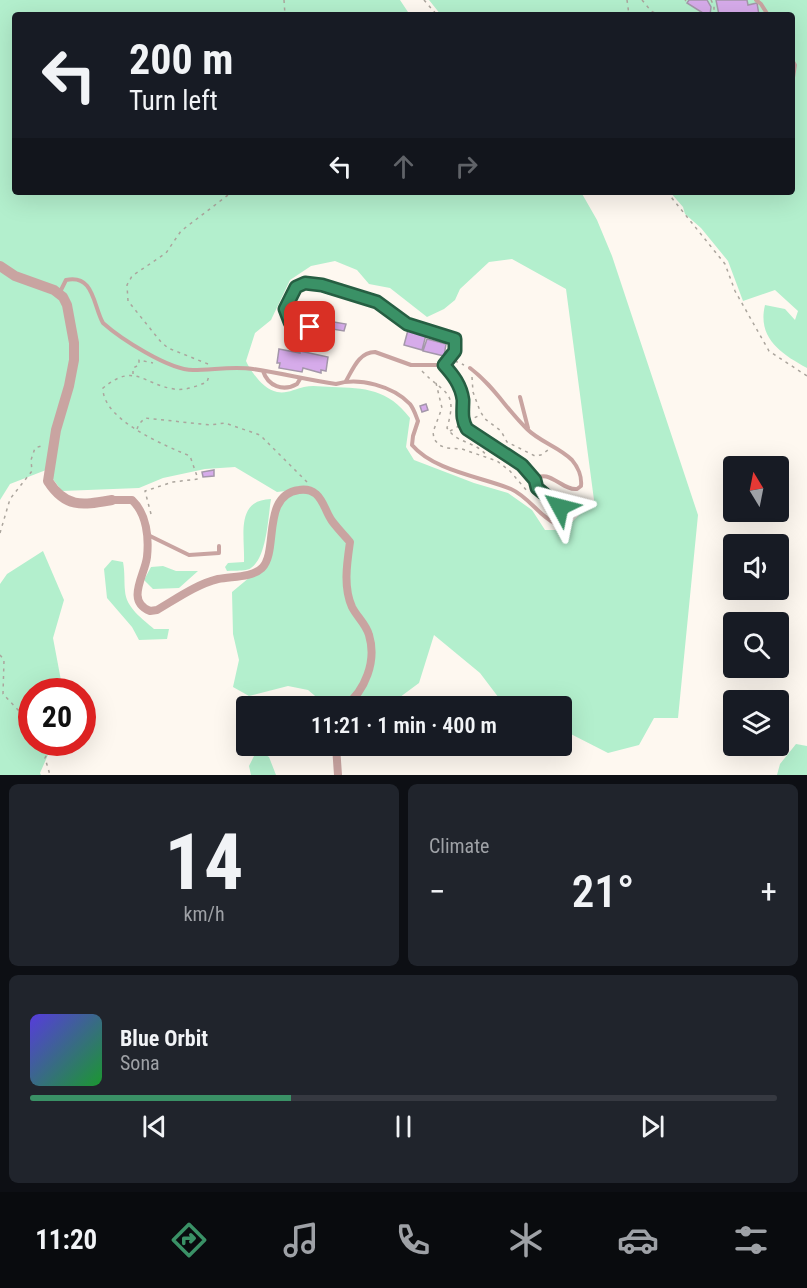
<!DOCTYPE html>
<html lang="en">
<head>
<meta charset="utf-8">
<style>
	body { margin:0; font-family:"Roboto Condensed",sans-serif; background:#20242c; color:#f1f3f6; height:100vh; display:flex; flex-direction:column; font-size:22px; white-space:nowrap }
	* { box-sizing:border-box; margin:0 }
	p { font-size:20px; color:#9ea1a6 }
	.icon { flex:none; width:33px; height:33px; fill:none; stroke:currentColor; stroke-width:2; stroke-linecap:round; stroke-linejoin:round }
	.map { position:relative; height:775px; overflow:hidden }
	.sheet { display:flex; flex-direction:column; gap:9px; padding:9px; background:#0d0f14; flex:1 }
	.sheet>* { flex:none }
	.guide { position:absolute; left:12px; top:12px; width:783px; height:183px; border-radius:6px; box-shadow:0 6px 24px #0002; background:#171b24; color:#f1f3f6; overflow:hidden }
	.needle { width:39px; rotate:350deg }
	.controls { position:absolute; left:723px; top:456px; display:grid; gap:12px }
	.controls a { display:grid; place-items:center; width:66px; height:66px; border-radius:6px; background:#171b24; box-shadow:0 6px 24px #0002; font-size:30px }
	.speed { position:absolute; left:18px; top:678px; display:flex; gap:12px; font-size:30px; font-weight:700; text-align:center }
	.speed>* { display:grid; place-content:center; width:78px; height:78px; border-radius:50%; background:#171b24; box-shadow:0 6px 24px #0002; line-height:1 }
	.speed .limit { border:9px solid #d22; background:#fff; color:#111 }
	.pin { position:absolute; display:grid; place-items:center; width:51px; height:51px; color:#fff; margin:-26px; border-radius:12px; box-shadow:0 3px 9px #0006 }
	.me { position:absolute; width:66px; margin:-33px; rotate:308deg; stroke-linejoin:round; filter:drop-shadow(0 0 4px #0008) }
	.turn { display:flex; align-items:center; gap:21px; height:126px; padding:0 18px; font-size:27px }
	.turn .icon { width:78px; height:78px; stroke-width:2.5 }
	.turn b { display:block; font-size:42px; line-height:51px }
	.lanes { display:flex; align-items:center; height:57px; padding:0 18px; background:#0003; justify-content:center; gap:30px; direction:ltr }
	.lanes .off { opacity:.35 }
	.big { font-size:45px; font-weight:600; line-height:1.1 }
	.sheet .widget { flex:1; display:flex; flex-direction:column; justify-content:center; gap:9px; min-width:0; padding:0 21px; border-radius:9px; background:#20242c }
	.sheet .dial { align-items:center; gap:0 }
	.dial b { font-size:78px; line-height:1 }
	.song { display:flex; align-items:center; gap:18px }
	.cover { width:72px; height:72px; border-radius:9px; background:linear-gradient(135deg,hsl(250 70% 55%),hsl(130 70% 35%)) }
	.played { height:6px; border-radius:3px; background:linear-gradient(90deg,#3a9166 35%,#363941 35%) }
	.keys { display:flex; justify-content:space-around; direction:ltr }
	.heat { display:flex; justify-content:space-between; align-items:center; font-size:33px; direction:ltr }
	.sheet .tiles { flex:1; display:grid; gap:9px; grid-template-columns:1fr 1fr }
	.widget:last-child { grid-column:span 2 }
	.trip { position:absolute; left:236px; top:696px; width:336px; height:60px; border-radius:6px; background:#171b24; box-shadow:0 6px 24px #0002; font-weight:600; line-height:60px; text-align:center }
	.tab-bar { display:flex; height:96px; justify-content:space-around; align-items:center; background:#090b0e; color:#9ea1a6 }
	.tab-bar .icon { width:42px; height:42px }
	.tab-bar .active { color:#3a9166 }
	.tab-bar b { font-size:27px; color:#f1f3f6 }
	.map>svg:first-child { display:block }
	.green { fill:#b3efcd; fill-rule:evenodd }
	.building { fill:#d6abea; stroke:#a497aa; stroke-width:1.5 }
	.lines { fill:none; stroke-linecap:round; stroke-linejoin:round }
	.path { stroke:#aba59d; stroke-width:1.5; stroke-dasharray:3 4.5; stroke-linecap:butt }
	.service { stroke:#c9a4a1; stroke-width:4 }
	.minor { stroke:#c9a4a1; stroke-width:8 }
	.tertiary { stroke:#c9a4a1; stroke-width:10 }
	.route-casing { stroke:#265e42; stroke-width:15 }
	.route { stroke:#3a9166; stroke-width:10 }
</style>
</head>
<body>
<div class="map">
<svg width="807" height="775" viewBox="0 0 807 775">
	<rect width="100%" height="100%" fill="#fef8f0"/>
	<path class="green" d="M0,0H400L410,15H15V192H581L597,220L612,256L698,515L678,718H654L639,745L608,753L561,729V706H505L480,673L434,635L419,683L388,706H327L308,690L288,686L249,696L233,687L239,660L233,634L232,592L262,567L276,508L294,490L277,492L235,467L205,469L163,478L139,488L62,491L46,470L10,484L0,500ZM512,259L566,289L594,500L564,530H545L532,510L508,493L474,483L414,460L406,447L410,418C388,389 365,388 332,387C323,387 313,385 304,387C295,389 287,394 277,392C264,390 251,372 246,361L255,333L271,320L290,280L311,266L335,261L357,270L369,284L390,288L427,317L444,309L455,300L460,289L489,262Z
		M429,0H807V368C781,354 757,338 765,305L785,309L795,320L798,311L775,290L743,301L728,261L701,228L685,214L683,207L670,192H792V15H441Z
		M271,499C268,517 267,557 251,568C245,572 234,570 227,571L225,567L228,563L244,562C245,536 235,500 271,499Z
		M43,551L64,600L53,638L63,691L32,692V742L64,743L51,748L40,773L41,775H0V584L7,574Z
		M112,560L123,562C125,572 124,581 125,591C126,608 143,619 154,629H169L167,639L139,640L132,627L107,598L104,569Z
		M163,566L176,571H198L179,588L153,589L144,580L151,567Z
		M796,744L807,746V775H777L780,764Z
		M257,750L269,757L276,775H251L249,766Z"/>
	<path class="building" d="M689,0H707L711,7L710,15H706L687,3Z
		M716,0H747L748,5L757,3L759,15H719Z
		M322,320L346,324L344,331L320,327Z
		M408,330L426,335L422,350L404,345Z
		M427,339L446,344L444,356L423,351Z
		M279,349L300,353V351L328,357L326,371L321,370V373L303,368L302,372L279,368L280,363H277Z
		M426,404L428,410L422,412L420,406Z
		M214,470V476L203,477L202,472Z"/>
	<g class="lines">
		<path class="path" d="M284,0L285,15
			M424,0L437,15
			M627,0L629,15
			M642,0L651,11L659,15
			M711,0L714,6V15
			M685,1L686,0
			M667,192L725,264L735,291L769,351L807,376
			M455,361L464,365
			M208,364L168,348L161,342L128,301L127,285L132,276L166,253L181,231L232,192
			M422,371C445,395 458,390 447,428C457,444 476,441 487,456
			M133,374V368L139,365V360L153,363
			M472,377L473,392L480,411L485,419L501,431L507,442L535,456L541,455L548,450
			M436,383L442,408L433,432L434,439L439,445L446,448L462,449L497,461L510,471L527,491
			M468,421L482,414
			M137,429L139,424L145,418L210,425L225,423L260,435L307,482
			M450,431L459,426
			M151,514L145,491L173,482L198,479L190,456C166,446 102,420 103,388C135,362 142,384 174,389C185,391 197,386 207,382L209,376
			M0,533L10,499L32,471L31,460L35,448L44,445
			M0,655L4,660L3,694L21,713L32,717
			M50,742L51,746L45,758L50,775"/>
		<path class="service" d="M756,0L761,4L768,15
			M792,60L795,65L792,84
			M60,292L66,280C94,274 93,305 103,323C121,339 169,370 193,370C213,370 233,366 253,369C281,373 308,380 336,384C359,377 393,386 410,404C414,409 416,416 418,421L413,436L412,445C434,471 482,477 511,489C529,497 539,516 556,524L562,521L560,507L536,488L535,480C547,467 563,491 577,489L581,486C582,477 578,467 572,460C559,447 540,442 527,429C507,410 493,385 470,368
			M331,332L290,322L285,309L296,287L305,283L322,285L377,302L407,324L455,339V351L444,365H411L375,352C359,352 353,369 346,381
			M444,365C453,375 461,386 463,400C463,411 461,419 467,429L522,464L535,480
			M263,371C268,386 283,392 297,384L300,379
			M520,397L528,428
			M148,535L189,555L219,553V546"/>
		<path class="minor" d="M112,500H132C147,514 149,538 147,557C145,575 125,601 150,611L157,610C176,599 197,584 218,579C232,576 251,578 262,568C279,551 261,495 299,490C305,489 311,490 316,494C324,501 326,513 332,521C338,529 344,535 350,542C347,563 343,587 352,607C357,617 366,624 369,635C377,661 365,691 345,706
			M336,746L338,775"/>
		<path class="tertiary" d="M0,266L15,276L54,290L63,297L67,305L74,343V360L69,386L56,430L48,481C66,509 83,505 112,500"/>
	</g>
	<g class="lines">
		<defs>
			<path id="route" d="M310,327L290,322L285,309L296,287L305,283L322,285L377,302L407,324L455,339V351L444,365C453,375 461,385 463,400C463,411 461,419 467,429L522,465L535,480L537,488L560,507"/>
		</defs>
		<use href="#route" class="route-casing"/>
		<use href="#route" class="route"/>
	</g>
</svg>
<div class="controls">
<a><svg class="needle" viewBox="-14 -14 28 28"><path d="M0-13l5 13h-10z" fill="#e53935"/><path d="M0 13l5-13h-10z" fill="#9ea1a6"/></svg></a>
<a><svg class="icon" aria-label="sound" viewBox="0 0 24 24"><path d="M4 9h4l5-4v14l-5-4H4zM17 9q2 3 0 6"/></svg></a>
<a><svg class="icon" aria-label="search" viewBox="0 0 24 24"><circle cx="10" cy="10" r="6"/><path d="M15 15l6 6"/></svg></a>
<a><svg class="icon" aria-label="layers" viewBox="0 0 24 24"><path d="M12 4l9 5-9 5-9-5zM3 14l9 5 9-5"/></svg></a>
</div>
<div class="speed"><div class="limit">20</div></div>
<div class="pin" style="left:310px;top:327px;background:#d93025"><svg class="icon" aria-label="arrive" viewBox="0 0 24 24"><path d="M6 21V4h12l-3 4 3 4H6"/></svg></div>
<svg class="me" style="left:560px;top:507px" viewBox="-20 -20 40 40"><path d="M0-17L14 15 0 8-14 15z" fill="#3a9166" stroke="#fff" stroke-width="4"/></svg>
<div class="trip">11:21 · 1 min · 400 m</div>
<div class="guide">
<div class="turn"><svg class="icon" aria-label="left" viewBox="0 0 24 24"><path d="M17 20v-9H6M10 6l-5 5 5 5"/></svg><div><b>200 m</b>Turn left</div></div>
<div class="lanes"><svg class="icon" aria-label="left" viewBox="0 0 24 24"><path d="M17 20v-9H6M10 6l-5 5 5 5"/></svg><svg class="icon off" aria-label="ahead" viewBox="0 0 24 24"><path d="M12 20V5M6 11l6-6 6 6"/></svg><svg class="icon off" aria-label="right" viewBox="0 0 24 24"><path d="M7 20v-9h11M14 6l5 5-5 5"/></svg></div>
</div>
</div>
<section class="sheet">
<div class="tiles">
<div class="widget dial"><b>14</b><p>km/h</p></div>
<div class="widget"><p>Climate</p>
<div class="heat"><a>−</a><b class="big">21°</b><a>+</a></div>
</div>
<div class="widget">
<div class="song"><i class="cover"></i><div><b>Blue Orbit</b><p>Sona</p></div></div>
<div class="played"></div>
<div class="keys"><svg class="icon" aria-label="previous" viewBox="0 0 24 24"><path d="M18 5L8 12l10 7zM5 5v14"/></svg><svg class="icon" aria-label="pause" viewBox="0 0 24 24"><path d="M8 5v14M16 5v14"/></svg><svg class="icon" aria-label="next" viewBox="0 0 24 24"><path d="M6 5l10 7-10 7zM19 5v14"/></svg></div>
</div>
</div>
</section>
<nav class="tab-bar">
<b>11:20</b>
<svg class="icon active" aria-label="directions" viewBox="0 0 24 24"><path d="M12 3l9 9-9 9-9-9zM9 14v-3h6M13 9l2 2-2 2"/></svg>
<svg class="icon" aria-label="music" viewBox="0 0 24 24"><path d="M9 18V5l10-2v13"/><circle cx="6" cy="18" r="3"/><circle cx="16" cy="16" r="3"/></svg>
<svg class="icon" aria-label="phone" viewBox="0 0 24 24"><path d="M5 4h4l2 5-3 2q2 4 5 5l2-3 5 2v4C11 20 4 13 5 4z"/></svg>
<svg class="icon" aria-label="climate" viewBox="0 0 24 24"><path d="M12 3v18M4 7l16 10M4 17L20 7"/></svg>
<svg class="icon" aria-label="car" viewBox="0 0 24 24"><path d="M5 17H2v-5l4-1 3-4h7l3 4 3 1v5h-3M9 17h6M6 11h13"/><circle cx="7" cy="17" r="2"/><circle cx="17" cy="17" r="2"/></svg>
<svg class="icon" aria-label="filters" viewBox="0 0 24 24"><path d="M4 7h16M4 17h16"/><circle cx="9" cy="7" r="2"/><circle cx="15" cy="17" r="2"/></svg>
</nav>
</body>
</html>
